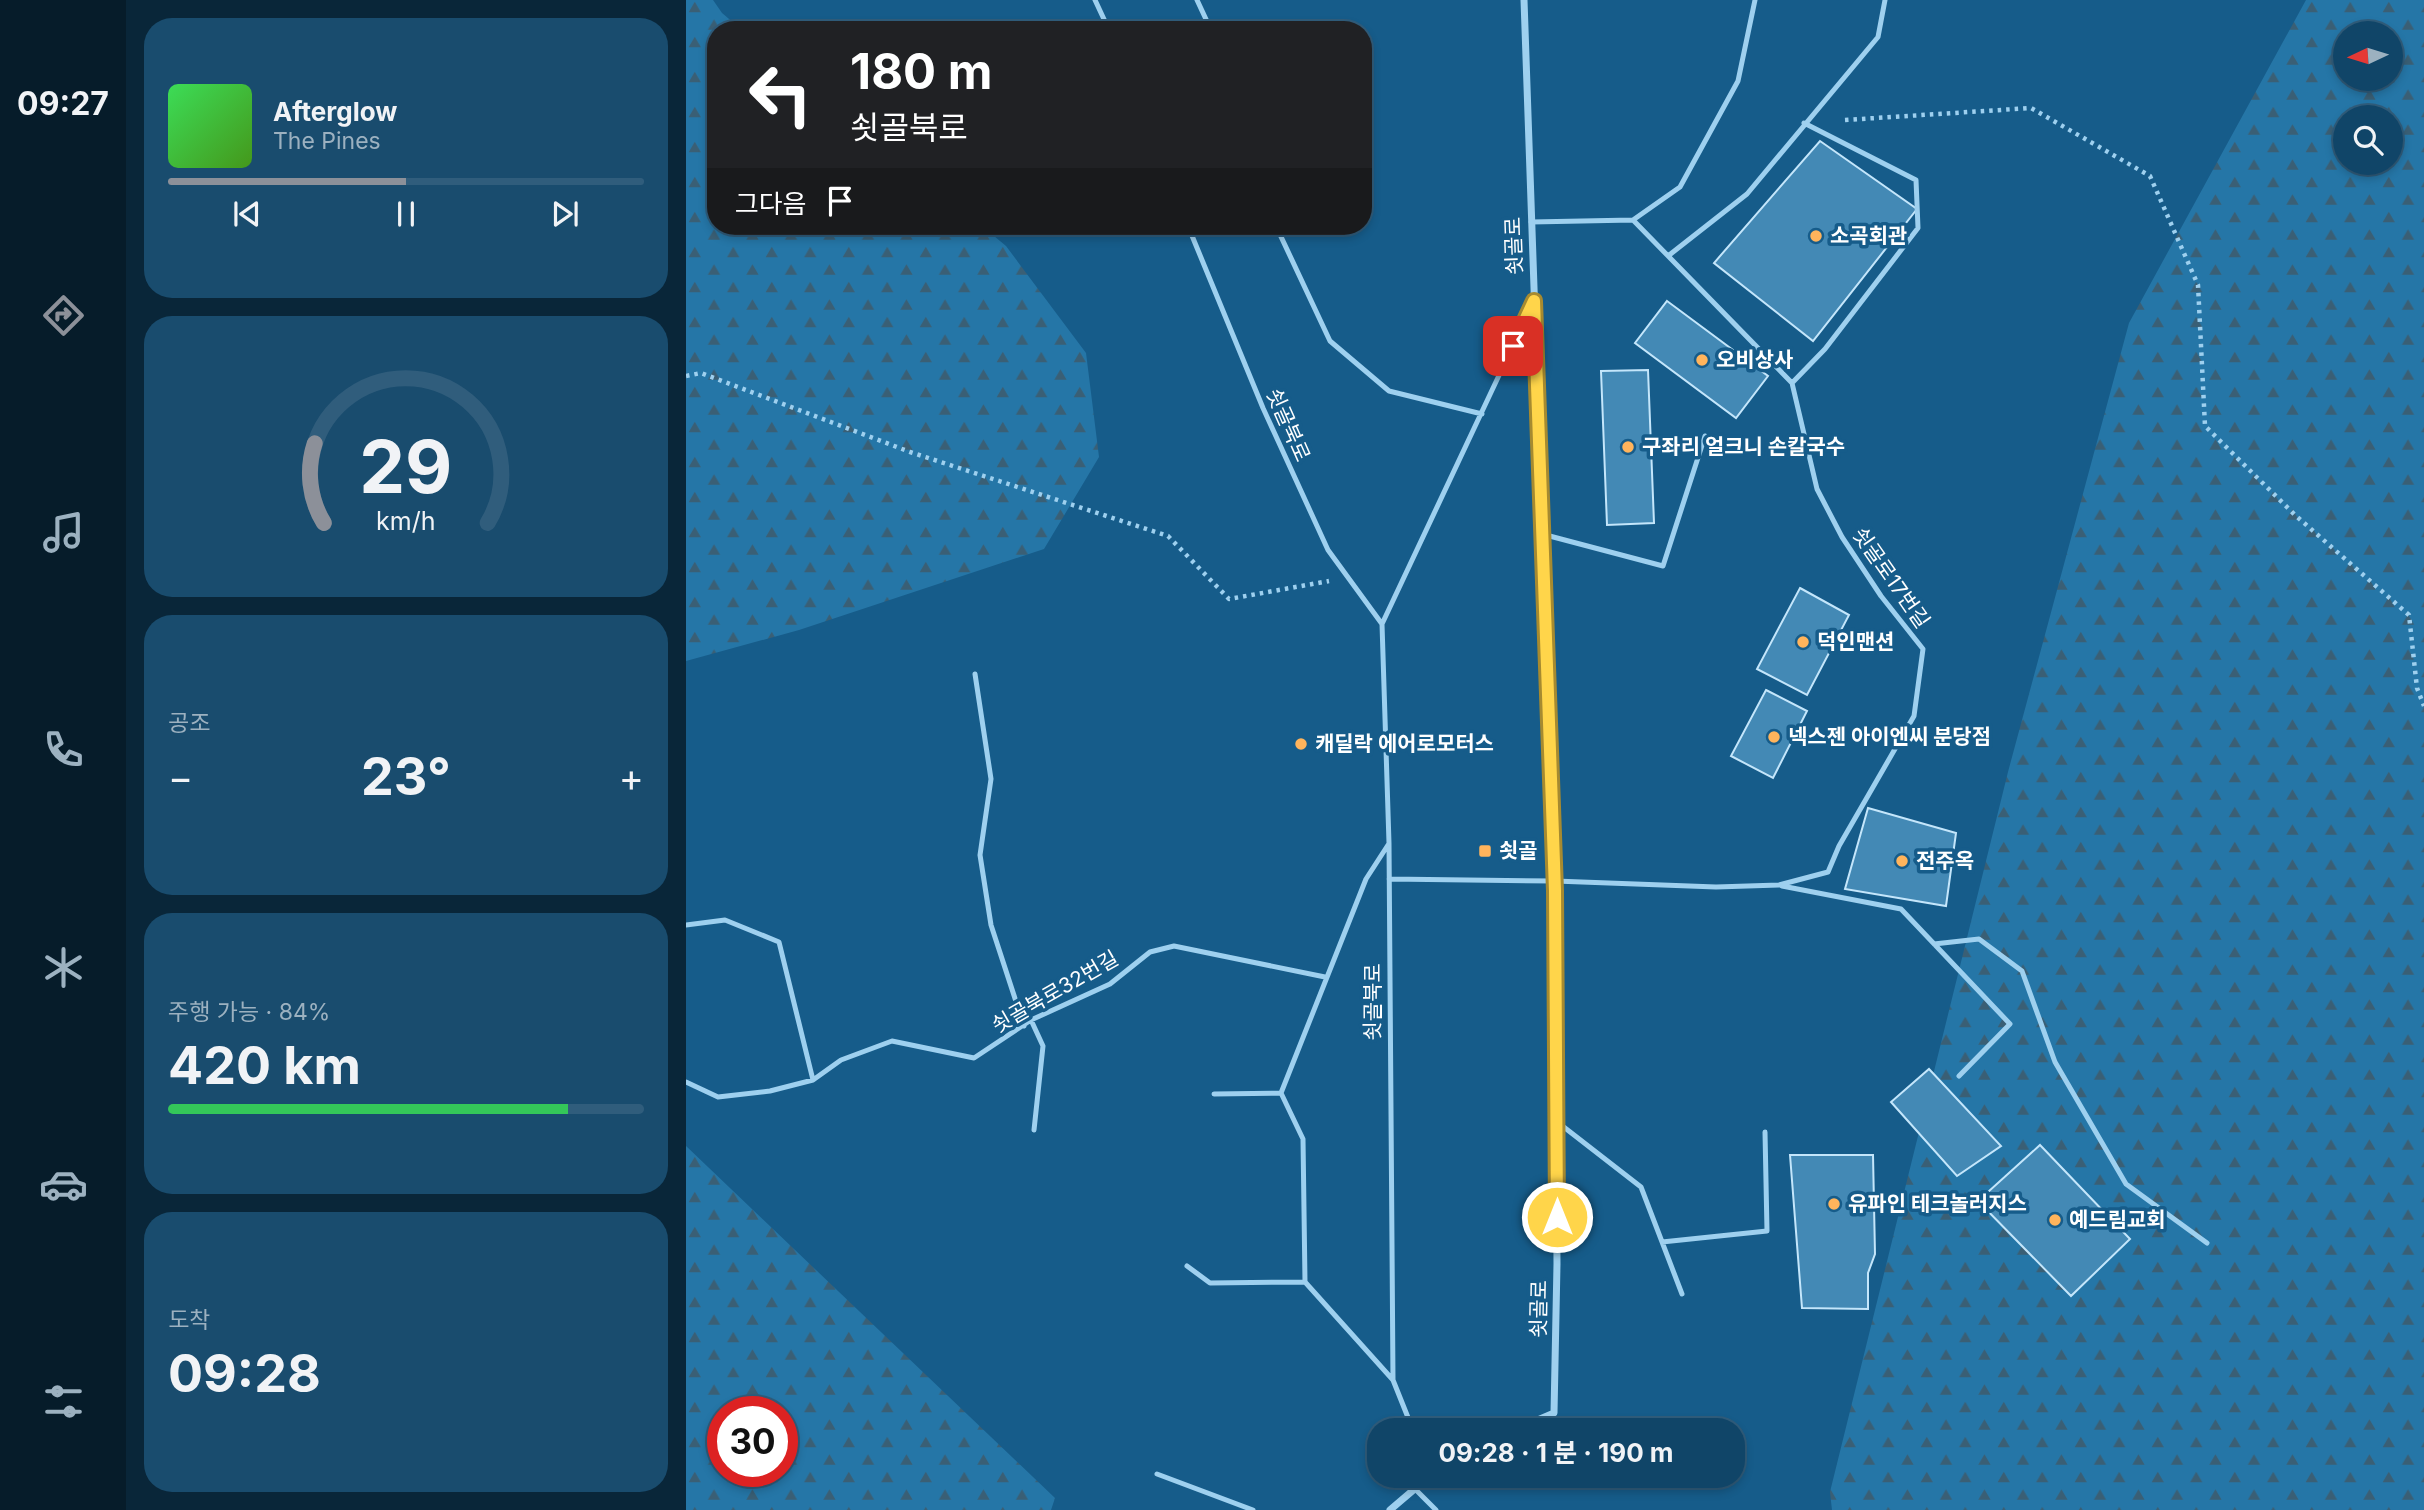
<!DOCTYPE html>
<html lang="ko">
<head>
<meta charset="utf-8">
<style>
	body { margin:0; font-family:Inter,"Noto Sans KR",sans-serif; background:#194c6e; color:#f1f3f6; height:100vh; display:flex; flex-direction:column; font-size:26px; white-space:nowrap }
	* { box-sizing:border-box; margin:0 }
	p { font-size:23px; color:#9cb1c0 }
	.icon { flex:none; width:38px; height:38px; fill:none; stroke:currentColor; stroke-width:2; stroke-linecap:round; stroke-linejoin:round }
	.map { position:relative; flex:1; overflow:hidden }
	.drawer { display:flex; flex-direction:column; gap:18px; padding:18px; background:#092639; width:560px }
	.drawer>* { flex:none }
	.top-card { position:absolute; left:21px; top:21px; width:665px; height:214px; border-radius:28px; box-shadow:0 4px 10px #0003,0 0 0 2px #305d7c; background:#202124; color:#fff; overflow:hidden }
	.needle { width:46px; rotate:266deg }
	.fabs { position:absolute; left:1647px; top:21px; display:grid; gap:14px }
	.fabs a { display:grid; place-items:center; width:70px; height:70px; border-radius:50%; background:#104568; box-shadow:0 4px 10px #0003,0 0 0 2px #305d7c; font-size:35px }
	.speed { position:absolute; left:21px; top:1396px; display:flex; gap:14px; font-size:35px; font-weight:700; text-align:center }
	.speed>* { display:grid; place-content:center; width:91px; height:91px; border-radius:50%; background:#104568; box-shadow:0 4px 10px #0003,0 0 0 2px #305d7c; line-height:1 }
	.speed .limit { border:10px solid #d22; background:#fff; color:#111 }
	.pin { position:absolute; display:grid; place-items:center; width:60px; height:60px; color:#fff; margin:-30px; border-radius:14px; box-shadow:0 4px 10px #0006 }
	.me { position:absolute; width:77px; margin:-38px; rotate:0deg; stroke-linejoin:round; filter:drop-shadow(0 0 5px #0008) }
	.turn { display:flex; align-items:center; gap:24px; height:147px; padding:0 28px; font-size:32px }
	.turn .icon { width:91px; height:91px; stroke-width:2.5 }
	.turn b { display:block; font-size:49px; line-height:60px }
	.then { display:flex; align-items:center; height:66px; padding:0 28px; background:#0003; gap:14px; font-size:26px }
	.big { font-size:52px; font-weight:700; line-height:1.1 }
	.drawer .card { flex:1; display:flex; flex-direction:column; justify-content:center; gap:10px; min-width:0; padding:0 24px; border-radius:28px; background:#194c6e }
	.drawer .dial { align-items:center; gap:0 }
	.dial svg { height:182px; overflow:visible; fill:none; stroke:#305d7c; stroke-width:7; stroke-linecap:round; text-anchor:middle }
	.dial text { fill:#f1f3f6; stroke:none }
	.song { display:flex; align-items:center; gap:21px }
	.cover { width:84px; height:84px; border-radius:10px; background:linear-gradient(135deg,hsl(130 70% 55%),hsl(100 70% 35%)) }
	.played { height:7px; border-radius:4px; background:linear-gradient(90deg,#8c9099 50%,#305d7c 50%) }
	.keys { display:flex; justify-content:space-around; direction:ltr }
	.heat { display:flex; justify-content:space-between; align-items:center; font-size:38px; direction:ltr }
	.charge { height:10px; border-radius:5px; background:linear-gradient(90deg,#34c759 84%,#305d7c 0) }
	.trip { position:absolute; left:681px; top:1418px; width:378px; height:70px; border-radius:28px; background:#104568; box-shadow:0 4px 10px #0003,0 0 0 2px #305d7c; font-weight:700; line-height:70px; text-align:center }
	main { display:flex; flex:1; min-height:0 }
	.dock { display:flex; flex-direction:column; width:126px; justify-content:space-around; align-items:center; background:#061c2a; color:#9cb1c0 }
	.dock .icon { width:49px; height:49px }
	.dock .selected { color:#8c9099 }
	.dock b { font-size:32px; color:#f1f3f6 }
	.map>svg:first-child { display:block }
	.forest { fill:url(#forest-firs); fill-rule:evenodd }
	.building { fill:#4389b5; stroke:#c4e6fb; stroke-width:2 }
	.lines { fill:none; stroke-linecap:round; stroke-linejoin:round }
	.path { stroke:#9ed0ef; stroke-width:4.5; stroke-dasharray:3.5 5; stroke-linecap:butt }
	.service { stroke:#9ed0ef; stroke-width:5 }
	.minor { stroke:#9ed0ef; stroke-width:7 }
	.route-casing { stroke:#a68a30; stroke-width:18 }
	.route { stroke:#ffd54a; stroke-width:12 }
	.poi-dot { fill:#ffb45c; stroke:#165c8a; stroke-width:2.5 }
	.labels { text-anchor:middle; stroke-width:7; stroke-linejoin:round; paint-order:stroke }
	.poi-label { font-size:21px; font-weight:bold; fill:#fff; stroke:#165c8a; text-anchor:start }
	.street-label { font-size:21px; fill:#fff; stroke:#165c8a }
</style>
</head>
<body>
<main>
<nav class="dock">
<b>09:27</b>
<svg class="icon selected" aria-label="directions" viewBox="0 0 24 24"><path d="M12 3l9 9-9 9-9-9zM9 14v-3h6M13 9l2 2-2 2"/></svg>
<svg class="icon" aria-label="music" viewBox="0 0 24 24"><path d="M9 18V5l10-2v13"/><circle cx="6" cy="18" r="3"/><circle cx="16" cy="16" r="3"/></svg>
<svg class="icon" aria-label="phone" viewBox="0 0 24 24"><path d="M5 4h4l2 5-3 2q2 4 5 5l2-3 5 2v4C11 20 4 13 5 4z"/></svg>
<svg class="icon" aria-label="climate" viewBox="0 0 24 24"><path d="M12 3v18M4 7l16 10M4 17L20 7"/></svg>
<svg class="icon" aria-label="car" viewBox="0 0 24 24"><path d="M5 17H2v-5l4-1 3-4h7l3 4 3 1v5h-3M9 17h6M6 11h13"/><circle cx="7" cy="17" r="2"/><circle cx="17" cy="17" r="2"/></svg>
<svg class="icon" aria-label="filters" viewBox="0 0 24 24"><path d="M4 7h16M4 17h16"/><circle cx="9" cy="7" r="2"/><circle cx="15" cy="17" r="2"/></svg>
</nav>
<section class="drawer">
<div class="card">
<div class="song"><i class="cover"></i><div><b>Afterglow</b><p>The Pines</p></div></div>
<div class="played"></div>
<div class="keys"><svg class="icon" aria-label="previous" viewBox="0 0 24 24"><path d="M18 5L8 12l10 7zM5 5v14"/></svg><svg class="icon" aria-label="pause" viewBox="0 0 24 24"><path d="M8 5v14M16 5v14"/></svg><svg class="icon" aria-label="next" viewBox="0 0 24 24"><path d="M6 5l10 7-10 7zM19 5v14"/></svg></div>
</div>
<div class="card dial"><svg viewBox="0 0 100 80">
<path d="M14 69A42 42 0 1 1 86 69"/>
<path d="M14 69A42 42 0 0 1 10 34" stroke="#8c9099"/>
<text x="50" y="56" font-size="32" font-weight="700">29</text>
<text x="50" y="72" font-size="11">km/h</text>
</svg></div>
<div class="card"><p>공조</p>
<div class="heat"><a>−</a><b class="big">23°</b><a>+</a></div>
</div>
<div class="card"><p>주행 가능 · 84%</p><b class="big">420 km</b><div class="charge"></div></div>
<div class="card"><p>도착</p><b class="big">09:28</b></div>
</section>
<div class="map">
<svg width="1738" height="1510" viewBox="0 0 1738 1510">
	<defs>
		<pattern id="forest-firs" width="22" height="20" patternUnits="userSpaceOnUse" patternTransform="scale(1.75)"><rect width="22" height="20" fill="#2576a7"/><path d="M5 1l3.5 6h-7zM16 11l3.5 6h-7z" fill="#3a5f75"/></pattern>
	</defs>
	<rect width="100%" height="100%" fill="#165c8a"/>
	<path class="forest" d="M0,0H27L36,13L56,30H30V226H296L320,246L400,353L413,457L358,549L113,630L0,661Z
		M1620,0H1738V1510H1146L1144,1492L1322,772L1443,323ZM1659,33H1704V79H1659ZM1659,117H1704V163H1659Z
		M0,1146L369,1498L365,1510H0ZM37,1412H96V1472H37Z"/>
	<path class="building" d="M1134,141L1231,209L1127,341L1028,263Z
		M981,301L1082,376L1050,418L949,343Z
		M962,370L968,523L921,525L915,371Z
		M1114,588L1163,615L1121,695L1071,669Z
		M1080,690L1121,711L1087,778L1045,756Z
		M1182,808L1270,833L1260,906L1159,889Z
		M1243,1069L1315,1146L1271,1176L1205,1102Z
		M1354,1145L1444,1239L1385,1296L1292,1201Z
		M1104,1155H1187L1189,1254L1182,1273V1309L1116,1308Z"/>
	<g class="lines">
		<path class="path" d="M1159,120L1345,108L1464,176L1512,285L1519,426L1609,515L1723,615L1731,688L1738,706
			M0,376L15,373L224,452L482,536L543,599L643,581"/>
		<path class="service" d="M409,0L423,30
			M511,0L525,30
			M947,220L994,187L1052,81L1069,0
			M502,226L577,408L642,550L696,624
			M590,226L644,341L703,391L796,414
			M982,256L1061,194L1192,37L1199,0
			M1106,383L1139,349L1232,228L1230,180L1118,123
			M856,534L977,566L1019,436
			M289,674L305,779L294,855L305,925L338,1026
			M703,879L869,881L1030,887L1093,885L1142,872L1153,846L1228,716L1237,649L1195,596L1156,537L1131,489L1106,383L947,220L845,222
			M1096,886L1215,909L1324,1024L1273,1076
			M0,925L39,920L93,942L127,1080
			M1248,944L1293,939L1336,971L1369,1062L1440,1184L1521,1243
			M345,1020L357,1046L348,1130
			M0,1082L32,1097L84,1091L127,1080L155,1060L206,1041L288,1058L345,1020L424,984L464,952L488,946L639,977
			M528,1094L595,1093
			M870,1121L955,1187L996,1294
			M976,1242L1081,1231L1079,1132
			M501,1266L524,1283L619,1282L707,1380
			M619,1282L617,1139L595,1093L680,879L702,845
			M727,1430L707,1380L703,843L696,624L848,301
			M471,1474L567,1510
			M729,1489L750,1510"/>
		<path class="minor" d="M828,1430L868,1413L871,1264L869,891L838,0
			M704,1510L745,1475"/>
	</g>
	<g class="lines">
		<defs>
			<path id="route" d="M827,346L848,301L869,891L871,1217"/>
		</defs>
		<use href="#route" class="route-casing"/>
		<use href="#route" class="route"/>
	</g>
	<g class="poi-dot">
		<circle cx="1130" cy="236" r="7"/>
		<circle cx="1016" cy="360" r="7"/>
		<circle cx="942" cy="447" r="7"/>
		<circle cx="1117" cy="642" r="7"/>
		<circle cx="1088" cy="737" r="7"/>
		<circle cx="615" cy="744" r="7"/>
		<rect x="792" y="844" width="14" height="14" rx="3.5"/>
		<circle cx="1216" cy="861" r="7"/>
		<circle cx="1148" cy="1204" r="7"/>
		<circle cx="1369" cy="1220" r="7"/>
	</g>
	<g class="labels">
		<g class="poi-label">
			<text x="1144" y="243">소곡회관</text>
			<text x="1030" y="367">오비상사</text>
			<text x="956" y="454">구좌리 얼크니 손칼국수</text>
			<text x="1131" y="649">덕인맨션</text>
			<text x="1102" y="744">넥스젠 아이엔씨 분당점</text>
			<text x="629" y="751">캐딜락 에어로모터스</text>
			<text x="813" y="858">쇳골</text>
			<text x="1230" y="868">전주옥</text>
			<text x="1162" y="1211">유파인 테크놀러지스</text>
			<text x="1383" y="1227">예드림교회</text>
		</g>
		<g class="street-label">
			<text transform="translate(828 246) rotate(-92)" y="7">쇳골로</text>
			<text transform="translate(602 425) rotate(66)" y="7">쇳골북로</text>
			<text transform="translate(1205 578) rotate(55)" y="7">쇳골로17번길</text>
			<text transform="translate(369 992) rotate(-30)" y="7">쇳골북로32번길</text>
			<text transform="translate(687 1002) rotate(-90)" y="7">쇳골북로</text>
			<text transform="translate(853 1309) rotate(-89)" y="7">쇳골로</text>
		</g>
	</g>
</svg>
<div class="fabs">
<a><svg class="needle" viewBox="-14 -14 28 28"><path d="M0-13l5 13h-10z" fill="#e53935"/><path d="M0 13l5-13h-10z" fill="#9cb1c0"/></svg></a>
<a><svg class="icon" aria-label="search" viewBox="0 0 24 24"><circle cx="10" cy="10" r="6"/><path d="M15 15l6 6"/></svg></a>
</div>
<div class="speed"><div class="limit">30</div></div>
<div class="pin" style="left:827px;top:346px;background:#d93025"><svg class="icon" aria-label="arrive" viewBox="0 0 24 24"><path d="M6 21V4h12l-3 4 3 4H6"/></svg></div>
<svg class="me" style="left:871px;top:1217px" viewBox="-20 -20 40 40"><circle r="17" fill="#ffd54a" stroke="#fff" stroke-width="3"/><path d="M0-11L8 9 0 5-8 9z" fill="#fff"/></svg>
<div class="trip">09:28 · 1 분 · 190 m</div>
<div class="top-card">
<div class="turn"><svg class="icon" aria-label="left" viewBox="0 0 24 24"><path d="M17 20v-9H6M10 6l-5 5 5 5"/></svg><div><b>180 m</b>쇳골북로</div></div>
<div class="then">그다음<svg class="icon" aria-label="arrive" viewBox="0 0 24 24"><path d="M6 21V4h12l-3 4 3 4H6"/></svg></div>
</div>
</div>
</main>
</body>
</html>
